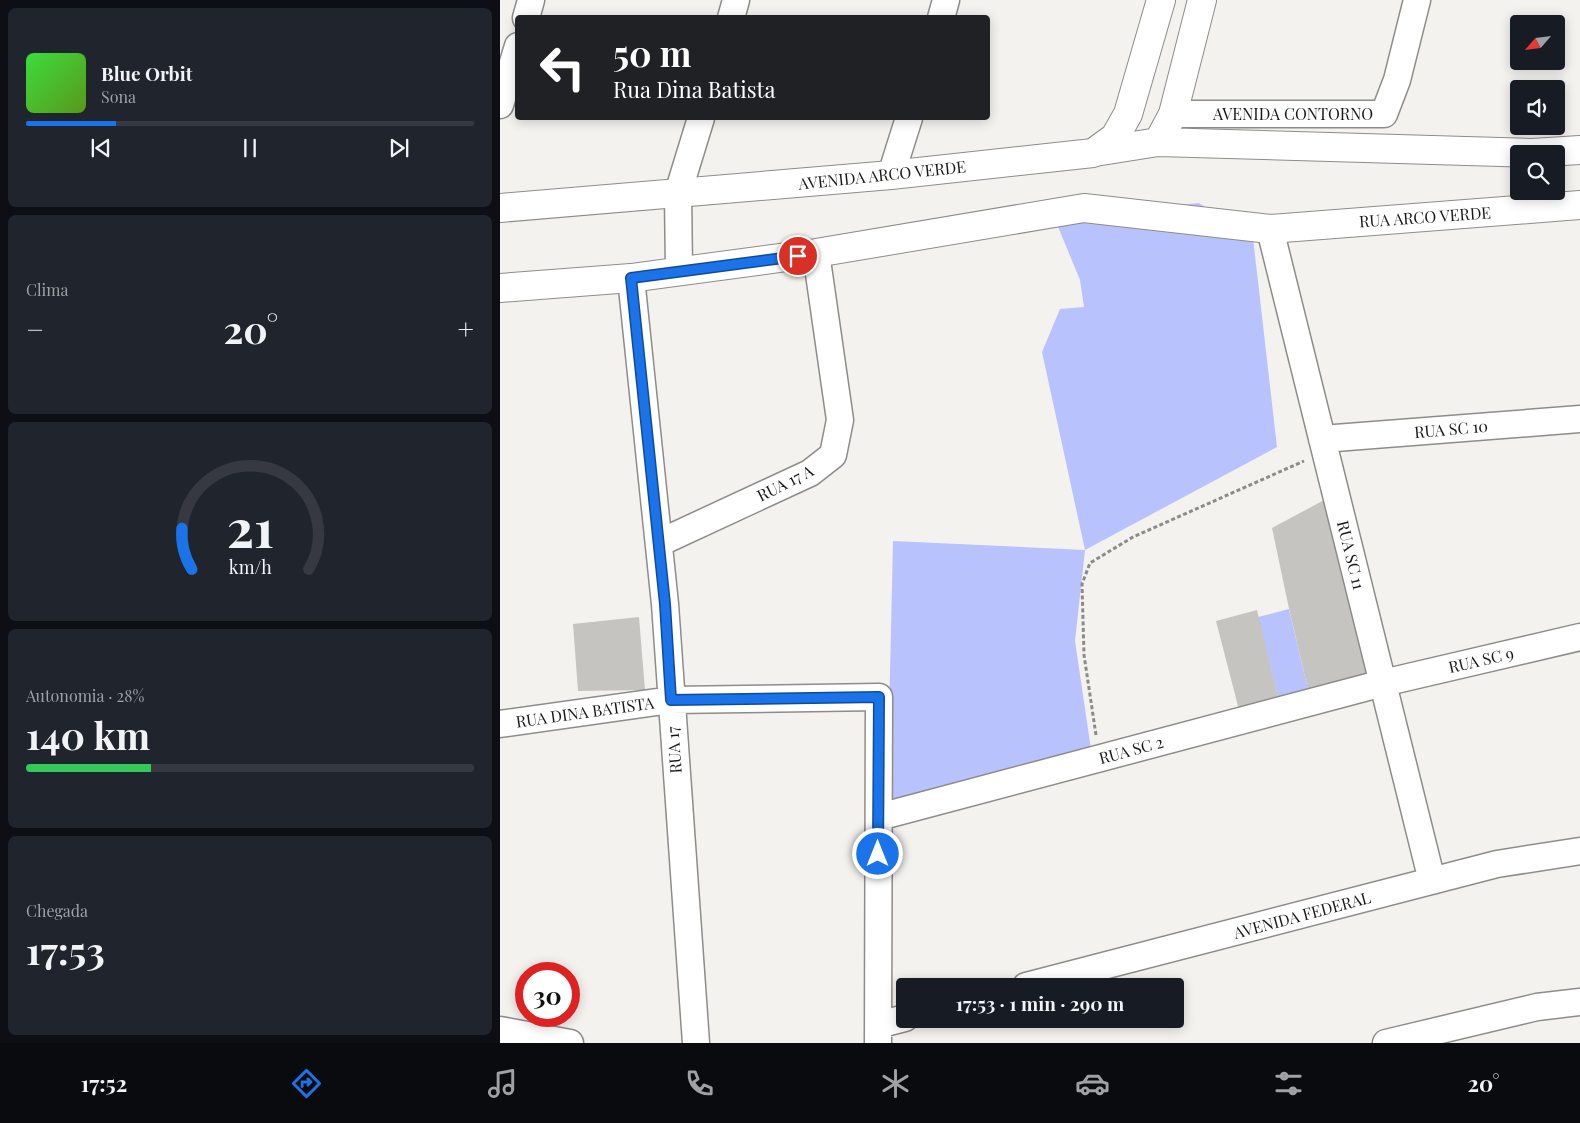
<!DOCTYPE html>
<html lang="pt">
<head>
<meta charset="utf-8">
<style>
	body { margin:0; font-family:"Playfair Display",serif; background:#20242c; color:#f1f3f6; height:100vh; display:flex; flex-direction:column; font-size:19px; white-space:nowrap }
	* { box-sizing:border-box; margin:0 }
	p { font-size:16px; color:#9ea1a6 }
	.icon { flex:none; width:28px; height:28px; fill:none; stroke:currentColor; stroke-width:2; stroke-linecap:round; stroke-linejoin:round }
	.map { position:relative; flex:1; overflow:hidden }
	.sheet { display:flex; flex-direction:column; gap:8px; padding:8px; background:#0d0f14; width:500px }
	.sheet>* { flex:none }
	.banner { position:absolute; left:15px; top:15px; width:475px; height:105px; border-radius:5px; box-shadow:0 2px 12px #0003; background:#202124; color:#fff; overflow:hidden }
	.needle { width:32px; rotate:242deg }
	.fabs { position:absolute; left:1010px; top:15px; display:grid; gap:10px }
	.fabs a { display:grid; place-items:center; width:55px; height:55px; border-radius:5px; background:#171b24; box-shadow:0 2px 12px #0003; font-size:25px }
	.speed { position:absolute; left:15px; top:962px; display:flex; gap:10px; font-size:25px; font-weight:700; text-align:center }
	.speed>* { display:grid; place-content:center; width:65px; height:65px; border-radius:50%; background:#171b24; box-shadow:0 2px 12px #0003; line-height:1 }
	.speed .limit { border:8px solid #d22; background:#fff; color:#111 }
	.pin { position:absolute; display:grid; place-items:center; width:42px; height:42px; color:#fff; margin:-21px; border:2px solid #fff; border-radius:50%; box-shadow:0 1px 5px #0007 }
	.me { position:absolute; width:55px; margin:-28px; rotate:0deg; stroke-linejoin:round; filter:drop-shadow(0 0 4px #0008) }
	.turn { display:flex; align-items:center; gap:18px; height:105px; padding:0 15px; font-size:22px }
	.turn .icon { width:65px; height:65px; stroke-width:2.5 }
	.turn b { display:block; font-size:35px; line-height:42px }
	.big { font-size:38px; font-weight:700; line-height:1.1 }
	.sheet .widget { flex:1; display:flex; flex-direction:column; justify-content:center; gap:8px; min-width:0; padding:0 18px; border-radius:8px; background:#20242c }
	.sheet .dial { align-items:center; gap:0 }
	.dial svg { height:130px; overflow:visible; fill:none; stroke:#363941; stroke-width:7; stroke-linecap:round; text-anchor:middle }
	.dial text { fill:#f1f3f6; stroke:none }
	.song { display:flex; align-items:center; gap:15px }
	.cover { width:60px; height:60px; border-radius:8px; background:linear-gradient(135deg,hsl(120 70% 55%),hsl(90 70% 35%)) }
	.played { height:5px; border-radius:2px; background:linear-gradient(90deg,#1a73e8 20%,#363941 20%) }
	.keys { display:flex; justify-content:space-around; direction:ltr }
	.heat { display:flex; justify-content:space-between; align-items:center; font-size:28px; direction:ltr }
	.charge { height:8px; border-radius:4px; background:linear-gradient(90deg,#34c759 28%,#363941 0) }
	.trip { position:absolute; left:396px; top:978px; width:288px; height:50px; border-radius:5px; background:#171b24; box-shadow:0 2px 12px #0003; font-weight:700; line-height:50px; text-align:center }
	.tab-bar { display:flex; height:80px; justify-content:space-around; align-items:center; background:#090b0e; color:#9ea1a6 }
	.tab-bar .icon { width:35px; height:35px }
	.tab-bar .on { color:#1a73e8 }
	.tab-bar b { font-size:22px; color:#f1f3f6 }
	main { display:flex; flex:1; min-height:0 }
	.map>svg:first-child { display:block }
	.green { fill:#b8c2fd }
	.building { fill:#c5c4c1 }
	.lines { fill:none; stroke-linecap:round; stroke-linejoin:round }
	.minor-casing { stroke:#8e8c89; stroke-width:29 }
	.tertiary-casing { stroke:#8e8c89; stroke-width:30 }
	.path { stroke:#8d8b89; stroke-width:3; stroke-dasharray:4 2.5; stroke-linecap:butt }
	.minor { stroke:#fff; stroke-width:26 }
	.tertiary { stroke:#fff; stroke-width:28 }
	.route-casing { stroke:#114b97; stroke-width:12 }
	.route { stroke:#1a73e8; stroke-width:9 }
	.labels { text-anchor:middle; stroke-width:4.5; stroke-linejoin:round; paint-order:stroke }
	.street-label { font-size:16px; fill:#171615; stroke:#fff }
</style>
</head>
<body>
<main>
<section class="sheet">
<div class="widget">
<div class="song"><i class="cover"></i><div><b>Blue Orbit</b><p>Sona</p></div></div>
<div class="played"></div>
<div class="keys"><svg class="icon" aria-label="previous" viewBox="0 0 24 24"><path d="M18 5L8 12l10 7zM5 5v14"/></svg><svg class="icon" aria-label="pause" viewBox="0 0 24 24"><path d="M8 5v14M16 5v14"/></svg><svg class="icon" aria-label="next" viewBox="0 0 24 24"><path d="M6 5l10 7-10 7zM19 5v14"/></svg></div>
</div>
<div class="widget"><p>Clima</p>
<div class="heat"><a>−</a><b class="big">20°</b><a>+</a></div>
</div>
<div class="widget dial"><svg viewBox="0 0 100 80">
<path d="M14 69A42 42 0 1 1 86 69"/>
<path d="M14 69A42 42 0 0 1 8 44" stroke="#1a73e8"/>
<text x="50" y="56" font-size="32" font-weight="700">21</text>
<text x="50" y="72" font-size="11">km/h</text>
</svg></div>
<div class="widget"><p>Autonomia · 28%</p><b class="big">140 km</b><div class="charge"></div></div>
<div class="widget"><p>Chegada</p><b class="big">17:53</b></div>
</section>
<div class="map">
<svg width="1080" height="1043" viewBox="0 0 1080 1043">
	<rect width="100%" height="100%" fill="#f4f2ef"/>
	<path class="green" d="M699,203L753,238L777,447L585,550L575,641L592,756L387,805L393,541L585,550L542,352L560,309L584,307L580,280L554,217Z
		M789,609L809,694L779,701L758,617Z"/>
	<path class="building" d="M826,499L871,680L809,694L788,604L772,528Z
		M757,610L779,701L739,710L716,621Z
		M139,617L145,690L78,691L73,624Z"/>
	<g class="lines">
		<defs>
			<path id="minor" d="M26,18L31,0
				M231,18L236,0
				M441,18L446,0
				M0,105L18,46
				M673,114H884L897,80L917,0
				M391,175L409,118
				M770,229L932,881
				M179,271L178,193L201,118
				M131,278L165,604L196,1043
				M822,439L1080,419
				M159,543L310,473L333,455L340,420L316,253
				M0,724L171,700L379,697L378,1043
				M379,817L883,683L1080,637
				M526,986L997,864L1080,851
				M378,1025L405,1018
				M0,1030L70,1043
				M886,1043L1037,1007L1080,1002"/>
			<path id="tertiary" d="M658,142L673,114L702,0
				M595,152L658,142L1032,153L1080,150
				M0,208L391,175L593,153L615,137L628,114L661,0
				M0,288L131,278L316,253L584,208L770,229L1080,205"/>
		</defs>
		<use href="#minor" class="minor-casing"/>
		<use href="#tertiary" class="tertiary-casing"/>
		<path class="path" d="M596,735L584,655L582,584L590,563L633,537L804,461"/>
		<use href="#minor" class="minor"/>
		<use href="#tertiary" class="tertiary"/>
	</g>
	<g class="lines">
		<defs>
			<path id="route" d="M298,256L131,278L165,604L171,700L379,697L378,854"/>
		</defs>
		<use href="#route" class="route-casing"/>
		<use href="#route" class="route"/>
	</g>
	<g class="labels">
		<g class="street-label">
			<text x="793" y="120">AVENIDA CONTORNO</text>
			<text transform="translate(382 175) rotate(-6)" y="6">AVENIDA ARCO VERDE</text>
			<text transform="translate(925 217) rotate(-4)" y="6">RUA ARCO VERDE</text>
			<text transform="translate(951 429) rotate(-5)" y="6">RUA SC 10</text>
			<text transform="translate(285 483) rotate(-27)" y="6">RUA 17 A</text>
			<text transform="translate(851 555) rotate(76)" y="6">RUA SC 11</text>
			<text transform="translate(981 660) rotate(-13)" y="6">RUA SC 9</text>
			<text transform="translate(85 712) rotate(-8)" y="6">RUA DINA BATISTA</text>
			<text transform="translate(174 750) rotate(-94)" y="6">RUA 17</text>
			<text transform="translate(631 750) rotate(-15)" y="6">RUA SC 2</text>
			<text transform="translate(802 915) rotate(-15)" y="6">AVENIDA FEDERAL</text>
		</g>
	</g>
</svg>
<div class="fabs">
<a><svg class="needle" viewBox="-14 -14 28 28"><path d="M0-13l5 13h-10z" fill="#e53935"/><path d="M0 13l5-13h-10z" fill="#9ea1a6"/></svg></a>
<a><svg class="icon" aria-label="sound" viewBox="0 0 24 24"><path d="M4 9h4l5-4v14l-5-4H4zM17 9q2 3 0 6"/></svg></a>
<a><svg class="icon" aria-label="search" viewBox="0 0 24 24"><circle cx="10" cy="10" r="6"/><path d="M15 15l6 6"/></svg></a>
</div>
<div class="speed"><div class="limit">30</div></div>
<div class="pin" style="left:298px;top:256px;background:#d93025"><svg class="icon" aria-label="arrive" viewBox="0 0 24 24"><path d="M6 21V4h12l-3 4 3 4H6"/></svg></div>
<svg class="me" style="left:378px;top:854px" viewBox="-20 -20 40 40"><circle r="17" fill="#1a73e8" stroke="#fff" stroke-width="3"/><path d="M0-11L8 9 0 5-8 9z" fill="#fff"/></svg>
<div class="trip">17:53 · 1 min · 290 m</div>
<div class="banner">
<div class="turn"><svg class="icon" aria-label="left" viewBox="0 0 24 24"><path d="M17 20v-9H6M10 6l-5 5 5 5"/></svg><div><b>50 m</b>Rua Dina Batista</div></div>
</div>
</div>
</main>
<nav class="tab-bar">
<b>17:52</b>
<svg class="icon on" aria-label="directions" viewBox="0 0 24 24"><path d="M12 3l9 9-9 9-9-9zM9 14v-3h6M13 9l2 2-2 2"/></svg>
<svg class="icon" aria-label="music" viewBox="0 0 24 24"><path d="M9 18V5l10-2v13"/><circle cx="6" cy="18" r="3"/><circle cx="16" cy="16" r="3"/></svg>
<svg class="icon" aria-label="phone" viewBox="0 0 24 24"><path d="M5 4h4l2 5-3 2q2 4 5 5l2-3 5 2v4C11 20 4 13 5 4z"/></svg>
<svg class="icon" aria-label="climate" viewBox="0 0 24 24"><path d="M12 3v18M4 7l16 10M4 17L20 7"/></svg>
<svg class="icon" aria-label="car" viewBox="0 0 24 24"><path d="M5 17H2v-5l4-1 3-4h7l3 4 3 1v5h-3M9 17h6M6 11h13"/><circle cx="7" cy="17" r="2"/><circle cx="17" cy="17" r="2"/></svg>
<svg class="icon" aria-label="filters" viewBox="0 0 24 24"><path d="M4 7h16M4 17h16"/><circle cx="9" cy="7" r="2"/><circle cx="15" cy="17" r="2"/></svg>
<b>20°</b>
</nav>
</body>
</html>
